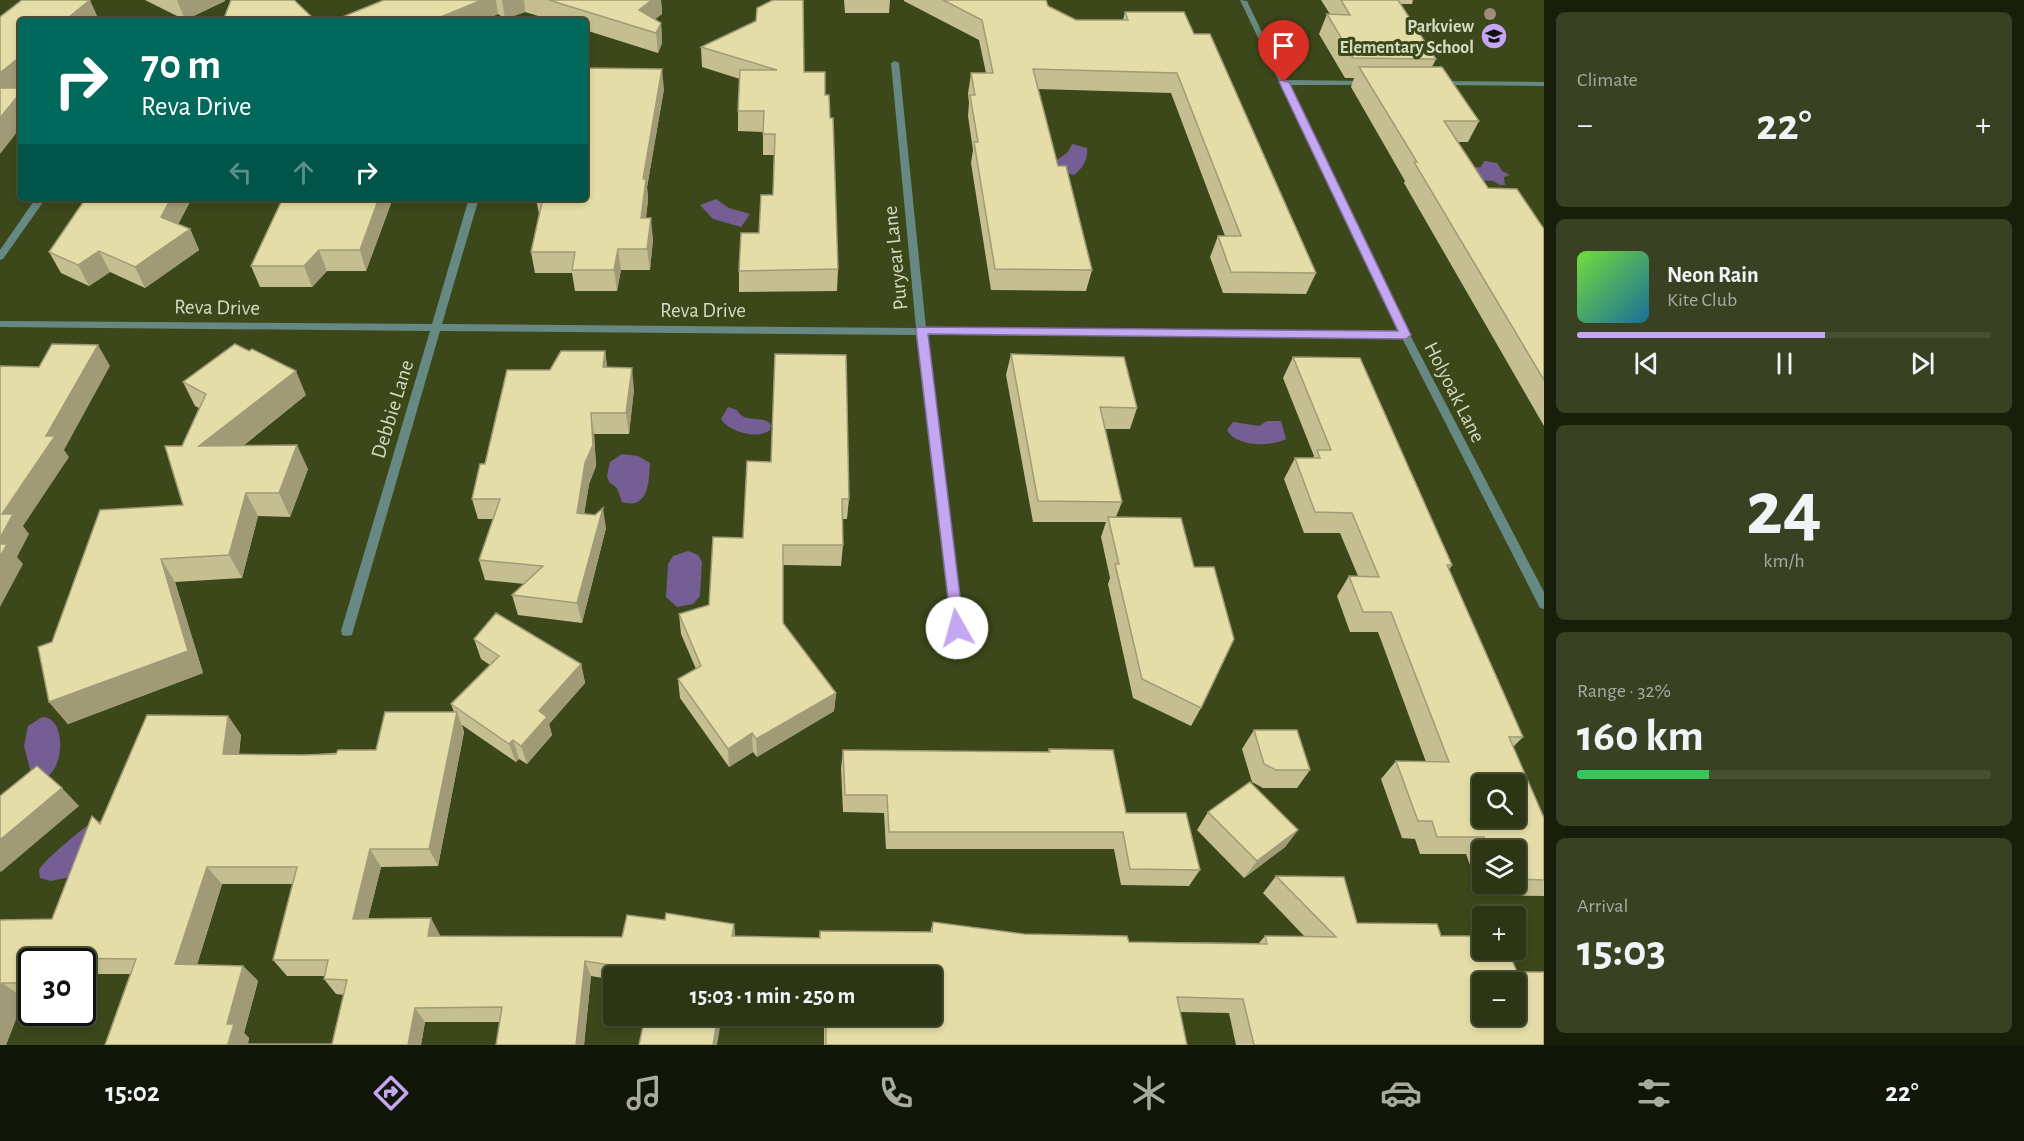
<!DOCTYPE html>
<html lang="en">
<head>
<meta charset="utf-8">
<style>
	body { margin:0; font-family:"Alegreya Sans",sans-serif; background:#394122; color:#f1f3f6; height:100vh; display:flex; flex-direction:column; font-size:22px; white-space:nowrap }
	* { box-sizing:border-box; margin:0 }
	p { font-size:20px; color:#a7aba0 }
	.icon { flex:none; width:33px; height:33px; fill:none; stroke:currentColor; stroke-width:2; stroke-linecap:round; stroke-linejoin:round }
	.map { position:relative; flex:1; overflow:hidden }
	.details { display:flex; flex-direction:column; gap:12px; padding:12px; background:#191e0b; width:480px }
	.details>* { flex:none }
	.top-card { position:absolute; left:18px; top:18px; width:570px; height:183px; border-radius:6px; box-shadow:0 3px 9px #0003,0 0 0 2px #485034; background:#00695c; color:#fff; overflow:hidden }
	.controls { position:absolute; left:1472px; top:774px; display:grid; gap:12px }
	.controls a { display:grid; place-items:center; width:54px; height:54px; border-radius:6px; background:#2d3614; box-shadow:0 3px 9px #0003,0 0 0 2px #485034; font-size:30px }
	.speed { position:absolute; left:18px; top:948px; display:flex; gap:12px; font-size:30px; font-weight:700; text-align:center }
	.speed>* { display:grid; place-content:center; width:78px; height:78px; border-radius:50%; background:#2d3614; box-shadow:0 3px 9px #0003,0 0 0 2px #485034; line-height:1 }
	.speed .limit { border:3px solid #111; border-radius:9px; background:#fff; color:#111 }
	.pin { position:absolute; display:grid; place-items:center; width:51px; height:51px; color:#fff; margin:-62px -26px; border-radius:50% 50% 50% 0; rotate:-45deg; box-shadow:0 0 6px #0007 }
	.pin .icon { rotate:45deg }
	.me { position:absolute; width:66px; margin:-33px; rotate:353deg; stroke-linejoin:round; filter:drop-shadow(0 0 4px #0008) }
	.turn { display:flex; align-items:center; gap:21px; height:126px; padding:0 24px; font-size:27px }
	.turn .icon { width:78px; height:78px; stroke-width:2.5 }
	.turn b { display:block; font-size:42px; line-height:51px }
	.lanes { display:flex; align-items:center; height:57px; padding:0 24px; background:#0003; justify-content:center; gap:30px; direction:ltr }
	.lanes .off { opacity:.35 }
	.big { font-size:45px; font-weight:700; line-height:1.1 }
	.details .card { flex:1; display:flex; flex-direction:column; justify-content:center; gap:9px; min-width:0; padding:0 21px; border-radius:9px; background:#394122 }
	.details .dial { align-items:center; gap:0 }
	.dial b { font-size:78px; line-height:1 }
	.song { display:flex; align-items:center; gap:18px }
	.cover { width:72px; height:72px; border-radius:9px; background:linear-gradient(135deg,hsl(100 70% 55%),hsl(200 70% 35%)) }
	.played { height:6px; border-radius:3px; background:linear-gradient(90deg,#c4a7f1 60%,#485034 60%) }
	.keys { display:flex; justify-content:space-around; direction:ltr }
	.heat { display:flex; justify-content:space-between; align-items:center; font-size:33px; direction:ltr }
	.charge { height:9px; border-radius:4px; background:linear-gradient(90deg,#34c759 32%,#485034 0) }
	.trip { position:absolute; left:603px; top:966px; width:339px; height:60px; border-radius:6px; background:#2d3614; box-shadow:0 3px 9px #0003,0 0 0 2px #485034; font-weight:700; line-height:60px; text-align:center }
	.tabs { display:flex; height:96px; justify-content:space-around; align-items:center; background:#121608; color:#a7aba0 }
	.tabs .icon { width:42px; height:42px }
	.tabs .selected { color:#c4a7f1 }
	.tabs b { font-size:27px; color:#f1f3f6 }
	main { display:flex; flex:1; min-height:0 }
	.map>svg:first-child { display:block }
	.water { fill:#745e94 }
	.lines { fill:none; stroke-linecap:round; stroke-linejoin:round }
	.street { fill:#678983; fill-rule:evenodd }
	.tree { fill:#a4897d }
	.wall { fill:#c4be90; fill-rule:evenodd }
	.shaded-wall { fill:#a09b76 }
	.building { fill:#e4dda8; stroke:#a09b76; stroke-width:1.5; fill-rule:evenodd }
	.route { fill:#c4a7f1; stroke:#7f6d9d; stroke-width:1.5 }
	.labels { text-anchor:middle; stroke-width:6; stroke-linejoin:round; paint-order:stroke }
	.far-poi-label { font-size:18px; font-weight:bold; fill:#d3dbc2; stroke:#3c481a; text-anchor:end }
	.street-label { font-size:21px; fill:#d3dbc2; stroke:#3c481a }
</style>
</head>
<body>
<main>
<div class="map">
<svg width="1544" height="1045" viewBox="0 0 1544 1045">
	<rect width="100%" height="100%" fill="#3c481a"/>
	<path class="water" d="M1072,144L1087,148C1088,161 1083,167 1074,175L1060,171L1057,160L1068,152Z
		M1484,161L1497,163L1502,171L1510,175L1504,177L1505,185H1500L1493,181L1478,180L1480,174L1472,168L1481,167Z
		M716,199L729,208L750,214L741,227L713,219L700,205Z
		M728,407L737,410C743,422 756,417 767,421L771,425L770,430C758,440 729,432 721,419Z
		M1267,421H1281L1286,439C1270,447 1236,447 1227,430L1233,422L1259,426Z
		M622,454L638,456L650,463C649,483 648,510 622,502L617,488L609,482L607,476L610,462Z
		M688,551L698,555L702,562L700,596L693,604L677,607L666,597L668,564L673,556Z
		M42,717C66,717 65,766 46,778L31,773L24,746L28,726Z
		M95,821H104L70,877L51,881L40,878L39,870C44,860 85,826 95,821Z"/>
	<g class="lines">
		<path class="street" d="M1240,0L1247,1L1285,80L1367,81L1371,83L1367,85H1288L1410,335L1544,592V609L1540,608L1402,338L927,335L963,628L962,632L957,633L952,632L951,628L916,335L440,331L353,631L352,635L347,636L342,635L341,631L430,331L0,327V321L432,324L469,198H479L442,324L916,328L891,63L895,61L899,63L926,328L1398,331Z
			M1435,81L1544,82V86L1438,85L1434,83Z
			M36,198H46L3,259L0,260V250Z"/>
	</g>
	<circle class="tree" cx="1490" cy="14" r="6"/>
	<path class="wall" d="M145,0H225V1L185,20Z
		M384,0H661L662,14L655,19L661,23L662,43L658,53L585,30V21H555L525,12L505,19L498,14L483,21H223H316L335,20Z
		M844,0H890L889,13H845Z
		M904,0H1046L1048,6L1076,20H1123L1125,12L1194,34L1316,273L1306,294L1223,293L1210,257L1218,236H1225L1171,93L1038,89L1058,166L1092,270L1086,291L991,290L971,163L973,150L968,116L969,103L968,94L971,73H986L979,40L904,1Z
		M1321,0H1413L1412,4H1400L1436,59L1432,67L1479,121L1468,142H1457L1488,188L1544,229V426L1404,183L1405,181L1351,87L1354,78H1345L1319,34L1327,14H1330Z
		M701,47L804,72L825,95L830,118L838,269L837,291L739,292V271L759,233L773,195L774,155H763V132L738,131V111L740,79L702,67Z
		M664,89L647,187L648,200L646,218L653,239L650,270H621L617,291H575L572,273H535L531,252L539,214L536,198H585Z
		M86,198H192L178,224L190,229L199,250L145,288L110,272L89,286L61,273L49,252Z
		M283,198H393L366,271H327L312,287H260L251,266Z
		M605,351L607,367L634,389L629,434H594L596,466L589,484L584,514L606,528L582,623L518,615L512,595L524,584L485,580L479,560L493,519H478L472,499L550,370Z
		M1011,354L1137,408L1130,429H1105L1122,502L1116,517L1201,708L1191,726L1133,698L1108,584L1110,578L1101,537L1106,522H1033L1006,375Z
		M1293,357L1452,565L1449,570L1523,737L1513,747L1544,818V896L1481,895L1466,854H1420L1415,839L1402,838L1381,779L1396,761L1426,762L1378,632H1350L1337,596L1349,576H1358L1340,533H1304L1284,479L1295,458H1313L1314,456L1283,378ZM1482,850H1515V884H1482Z
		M183,382L306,395L243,446L308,469L290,517L258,516L242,578L175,582L203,673L68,724L49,702L52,642L183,505L182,446L199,408L195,406Z
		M747,461L849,499L847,519H842L843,545L841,566L783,565V623L836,693L834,711L757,757L753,752L729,767L680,698L678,679L696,669L681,634L679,614L709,605L743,538Z
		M474,639L581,664L585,683L549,724L552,735L527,764L519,759L516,762L462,725L464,732L438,866L381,867L368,919L440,935V936L622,937L665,920L734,924L735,936L819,938L820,931L930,932L933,922L1024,934L1129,942L1259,943L1265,936L1305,937L1263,893L1276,876L1357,923L1441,936L1544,1045H1236L1229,1013L1180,1012L1187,1045H824V1016H932V976H614V980L591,976L584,1045H496L500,1022H425L421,1045H105L130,974H82V962H32V998H24L6,1045L0,920L52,919L100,824L228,716L241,735L239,754L303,755L376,750L454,712L451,704L490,665L481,659ZM222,884H293L273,960L287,976H324V979L336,994L344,995L332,1044H248L249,1038L244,1033L258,981L243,966L197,965Z
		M1254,730L1310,770L1297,788H1263L1252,782L1242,749Z
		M1049,749L1126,813L1200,870L1189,886L1121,885L1114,849H886L884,813L843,812L841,769L843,750L1048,752Z
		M1208,812L1298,830L1285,847L1244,878L1197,830Z"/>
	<path class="shaded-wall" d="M90,0L99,20L97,21H64Z
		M177,0H225V1L185,20Z
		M482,0H496L498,14L483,21H431Z
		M502,0H524L525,12L505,19Z
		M652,0H661L662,14L642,29L639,10Z
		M661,23L662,43L658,53L656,33Z
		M21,56V85L0,103V73Z
		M662,69L664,89L647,187L648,200L643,239L641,218L643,179Z
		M21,92V127L0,154V118Z
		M171,198H192L171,238L161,217Z
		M379,198H393L366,271L360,250Z
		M651,218L653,239L650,270L647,249Z
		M190,229L199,250L145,288L135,267Z
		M618,249L621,270L617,291L614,270Z
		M319,250L327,271L312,287L304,266Z
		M99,251L110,272L89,286L78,265Z
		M98,345L110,366L64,450L69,457L23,526L29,534L17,557L23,564L0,607V538L2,514Z
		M605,351L608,372L603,367Z
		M632,368L634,389L629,434L626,413Z
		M296,371L306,395L212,470L199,446Z
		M591,413L594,434L596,466L589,484L581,534L577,513Z
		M297,445L308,469L290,517L279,493Z
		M246,493L258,516L242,578L229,555Z
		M603,508L606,528L582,623L577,603Z
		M161,559L175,582L203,673L68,724L49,702Z
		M581,664L585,683L549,724L552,735L527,764L521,746L539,711Z
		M836,693L834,711L757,757L756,739Z
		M457,712L464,732L438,866L429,849Z
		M228,716L241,735L236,773L223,754Z
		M752,733L753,752L729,767L728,749Z
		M513,740L519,759L516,762L509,744Z
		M62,788L79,806L1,872L0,871V840Z
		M1298,830L1285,847L1244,878L1257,861Z
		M370,849L381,867L364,935L353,919Z
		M207,867L222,884L192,980L175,964Z
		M431,918L440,935L437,952L428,936Z
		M734,924L735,940L732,936Z
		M585,961L591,976L584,1045H576Z
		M243,966L258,981L244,1033L249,1038L247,1045L228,1044L227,1024Z
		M2,983L24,998L6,1045H0V989Z
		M415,1008L425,1022L421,1045H408Z
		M718,1016H722L717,1045H713Z"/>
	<path class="building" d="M22,0H90L64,21H21V56L0,73V17Z
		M231,0H294L316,21L335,20L384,0H482L431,21H223Z
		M549,0H652L639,10L661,23L656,33Z
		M773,0H803L804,72H825V95H829L830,118H833L838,269L739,271L741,233H759L761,195H773L775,134H763L764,111H738L740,70H777L701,47L756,21L757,8Z
		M943,0H1046L1048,6L1076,20H1128L1125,12H1184L1194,34H1210L1316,273L1231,272L1218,236H1241L1177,73L1033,69L1058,166H1066L1092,270L995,269L974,142H978L970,95H975L971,73H993L982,20Z
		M1341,0H1398L1436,59L1353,58L1327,14L1350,15Z
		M1359,67H1442L1479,121H1444L1488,188L1517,189L1544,229V380L1414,162H1417Z
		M585,68L662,69L643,179H646L641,218H651L647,249H618L614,270H572L575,252H531L543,198H585Z
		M0,88H21V92L0,118Z
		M86,198H171L161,217L190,229L135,267L99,251L78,265L49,252Z
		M283,198H379L360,250H319L304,266H251Z
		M52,344L98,345L46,436H55L2,514H13L0,538V366L39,367Z
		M235,344L249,351L252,349L296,371L199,446L297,445L279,493H246L229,555L161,559L188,651L49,702L38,647L52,642L100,510L183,505L165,446H182L206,394L183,382Z
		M561,351H605L603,367L632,368L626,413H591L593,445L585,463L577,513L595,515L603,508L577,603L512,595L543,566L479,560L500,499H472L480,464H485L507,370H550Z
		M775,354L846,355L849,499H842L843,545H783V623L836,693L756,739L752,733L728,749L678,679L701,666L679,614L709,605L713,537L743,538L747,461L771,462Z
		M1011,354L1124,357L1137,408L1100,407L1122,502L1038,501Z
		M1293,357L1360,358L1452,565H1447L1523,737H1509L1544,818V880L1515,879V850H1489L1484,837H1437L1432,821H1418L1396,761L1449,762L1391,612H1363L1349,576L1379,577L1352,513L1315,512L1295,458H1320L1317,450H1331ZM1482,784H1515V818H1482Z
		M1108,517L1181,518L1194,567H1214L1234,639L1201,708L1142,679L1115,564H1119Z
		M0,544H7L0,557Z
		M496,613L581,664L539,711L547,717L521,746L513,740L509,744L451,704L499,656L474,639Z
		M385,712H457L429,849H370L353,919L431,918L428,936L622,937L627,915L665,920L666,913L734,924L732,936L820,938V931L932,932L933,922L1024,934L1127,936L1129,942L1267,944L1265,936L1336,937L1276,876L1344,877L1357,923L1437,924L1441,936H1482V950H1508L1517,972H1544V1045H1254L1243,999L1177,997L1187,1045H826V1016H932V976H654L655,972L585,961L576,1045H496L502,1007L415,1008L408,1045H105L136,959L54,958L52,962H32V983H2L0,989V920L52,919L92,816L100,824L147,715L228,716L223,754L303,755L336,754L338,750H376ZM207,867H297L273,960H328L324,979L347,980L332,1044H228L234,1024H227L243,966L175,964ZM1482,982H1515V1016H1482Z
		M1254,730H1297L1310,770H1276L1264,764Z
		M1049,749L1113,750L1126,813H1186L1200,870L1130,869L1123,832H889L887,795H845L843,750L1050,752Z
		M37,766L62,788L0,840V796Z
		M1250,782L1298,830L1257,861L1208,812Z
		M645,1016H718L713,1045H639Z"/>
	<path class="route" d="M1281,80L1289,82L1411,335L1406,339L928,334L964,628L962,632H952L916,330L917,327L1398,331L1279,82Z"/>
	<defs>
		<symbol id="school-disc" viewBox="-11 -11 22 22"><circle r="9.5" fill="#c4a7f1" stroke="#3c481a"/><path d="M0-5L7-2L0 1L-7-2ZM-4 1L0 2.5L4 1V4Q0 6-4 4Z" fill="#111"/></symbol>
	</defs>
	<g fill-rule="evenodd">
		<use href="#school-disc" x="1479" y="21" width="30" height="30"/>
	</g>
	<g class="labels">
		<g class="far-poi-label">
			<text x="1474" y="32">Parkview<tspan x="1474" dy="21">Elementary School</tspan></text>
		</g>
		<g class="street-label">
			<text transform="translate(895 258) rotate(-96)" y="7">Puryear Lane</text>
			<text transform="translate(217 307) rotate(1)" y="7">Reva Drive</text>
			<text x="703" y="317">Reva Drive</text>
			<text transform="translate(1455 392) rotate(63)" y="7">Holyoak Lane</text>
			<text transform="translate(392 409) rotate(-73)" y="7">Debbie Lane</text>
		</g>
	</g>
</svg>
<div class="controls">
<a><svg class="icon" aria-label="search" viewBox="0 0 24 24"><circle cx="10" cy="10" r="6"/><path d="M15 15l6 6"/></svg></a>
<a><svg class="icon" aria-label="layers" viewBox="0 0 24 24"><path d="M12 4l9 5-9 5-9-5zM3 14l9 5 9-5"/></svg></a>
<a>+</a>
<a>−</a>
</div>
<div class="speed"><div class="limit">30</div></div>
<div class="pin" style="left:1284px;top:82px;background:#d93025"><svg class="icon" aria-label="arrive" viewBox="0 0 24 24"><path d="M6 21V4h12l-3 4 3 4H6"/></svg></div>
<svg class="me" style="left:957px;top:628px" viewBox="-20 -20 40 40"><circle r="19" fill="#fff"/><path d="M0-13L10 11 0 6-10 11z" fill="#c4a7f1"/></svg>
<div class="trip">15:03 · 1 min · 250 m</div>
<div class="top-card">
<div class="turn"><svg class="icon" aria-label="right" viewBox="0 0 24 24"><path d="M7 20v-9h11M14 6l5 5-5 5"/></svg><div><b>70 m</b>Reva Drive</div></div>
<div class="lanes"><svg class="icon off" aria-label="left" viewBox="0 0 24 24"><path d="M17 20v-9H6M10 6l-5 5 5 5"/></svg><svg class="icon off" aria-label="ahead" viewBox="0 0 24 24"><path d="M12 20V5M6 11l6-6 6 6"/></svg><svg class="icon" aria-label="right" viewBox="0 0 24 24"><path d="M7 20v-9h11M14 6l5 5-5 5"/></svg></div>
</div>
</div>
<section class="details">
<div class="card"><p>Climate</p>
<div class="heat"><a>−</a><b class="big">22°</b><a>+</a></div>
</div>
<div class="card">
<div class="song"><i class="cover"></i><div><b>Neon Rain</b><p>Kite Club</p></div></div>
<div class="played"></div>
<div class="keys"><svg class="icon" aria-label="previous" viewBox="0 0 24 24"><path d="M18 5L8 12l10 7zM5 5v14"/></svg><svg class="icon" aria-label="pause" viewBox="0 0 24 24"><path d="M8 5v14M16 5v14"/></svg><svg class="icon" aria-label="next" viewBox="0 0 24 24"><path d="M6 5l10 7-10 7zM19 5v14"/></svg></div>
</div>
<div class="card dial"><b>24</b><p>km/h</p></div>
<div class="card"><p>Range · 32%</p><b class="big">160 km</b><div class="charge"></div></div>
<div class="card"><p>Arrival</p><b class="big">15:03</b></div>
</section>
</main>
<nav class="tabs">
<b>15:02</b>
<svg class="icon selected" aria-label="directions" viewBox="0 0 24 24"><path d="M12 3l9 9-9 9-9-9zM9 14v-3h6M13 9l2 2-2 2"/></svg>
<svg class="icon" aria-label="music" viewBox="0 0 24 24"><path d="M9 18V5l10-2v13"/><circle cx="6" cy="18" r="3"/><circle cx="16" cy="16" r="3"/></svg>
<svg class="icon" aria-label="phone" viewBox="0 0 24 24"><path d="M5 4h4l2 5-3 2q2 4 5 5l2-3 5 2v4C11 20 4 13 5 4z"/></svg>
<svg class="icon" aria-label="climate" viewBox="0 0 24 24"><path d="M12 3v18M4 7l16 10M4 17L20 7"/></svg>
<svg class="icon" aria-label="car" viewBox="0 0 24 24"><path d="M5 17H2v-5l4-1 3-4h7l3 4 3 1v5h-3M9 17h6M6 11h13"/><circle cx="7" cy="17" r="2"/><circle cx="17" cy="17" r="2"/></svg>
<svg class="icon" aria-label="filters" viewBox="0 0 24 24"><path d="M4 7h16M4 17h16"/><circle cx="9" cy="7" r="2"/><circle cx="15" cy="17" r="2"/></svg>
<b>22°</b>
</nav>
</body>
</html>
